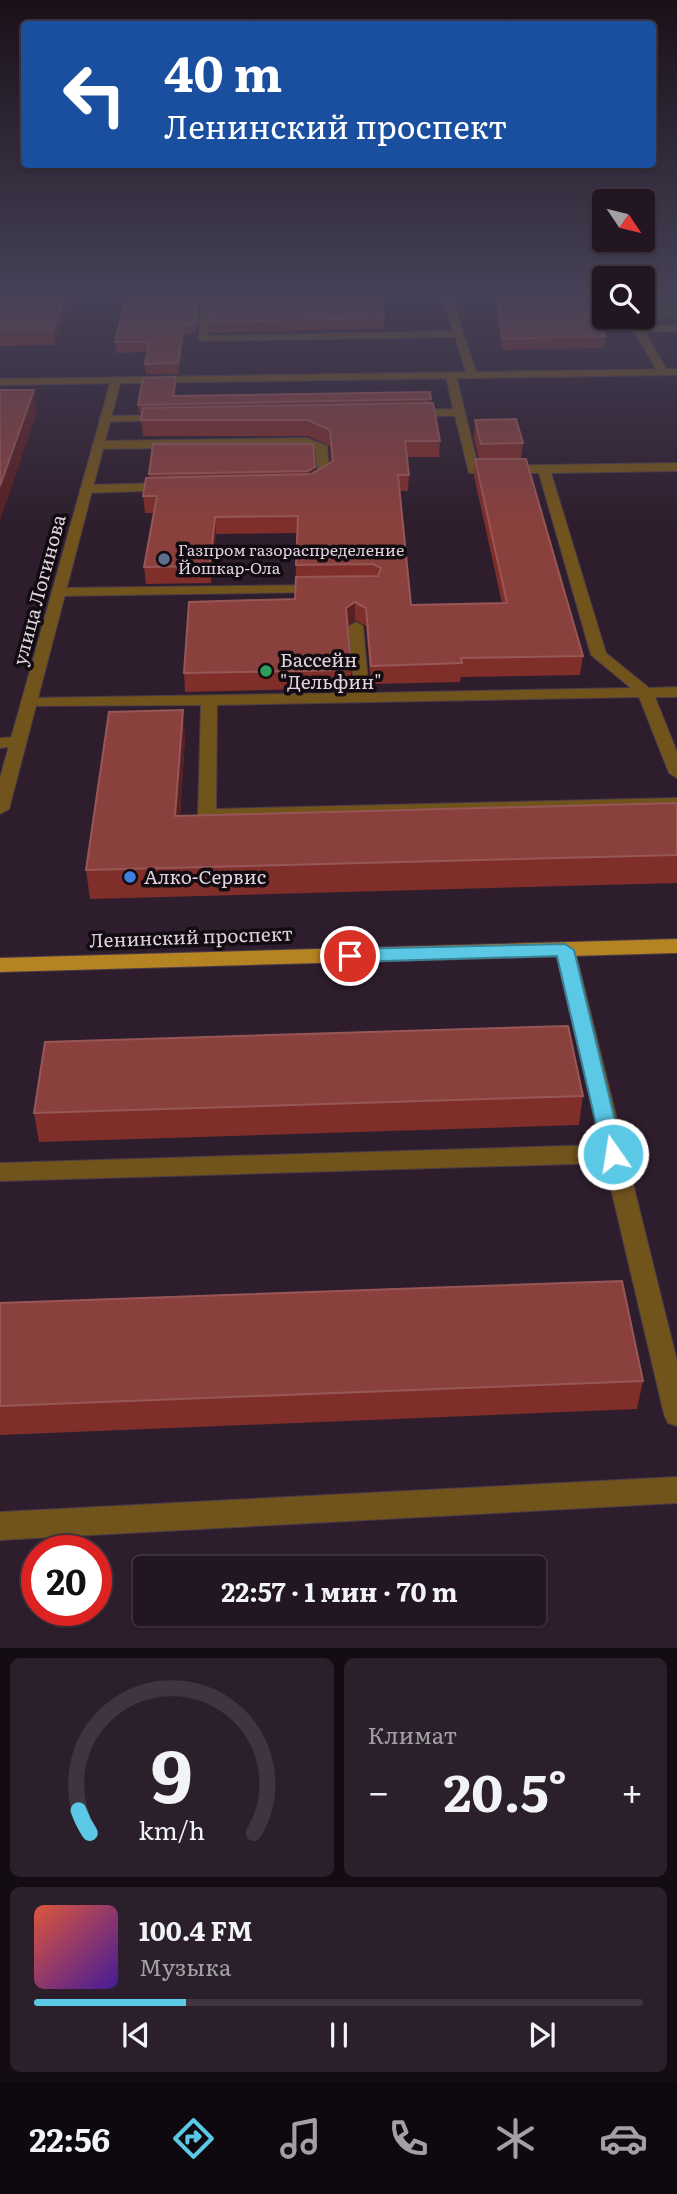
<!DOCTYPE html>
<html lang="ru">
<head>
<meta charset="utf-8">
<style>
	body { margin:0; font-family:Literata,serif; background:#2a1f2a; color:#f1f3f6; height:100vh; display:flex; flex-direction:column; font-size:26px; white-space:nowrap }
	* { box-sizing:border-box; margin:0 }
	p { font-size:23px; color:#a29fa5 }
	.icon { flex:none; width:38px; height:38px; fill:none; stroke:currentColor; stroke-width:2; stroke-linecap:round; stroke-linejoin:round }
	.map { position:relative; height:1648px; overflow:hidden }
	.panel { display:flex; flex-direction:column; gap:10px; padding:10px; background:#130c13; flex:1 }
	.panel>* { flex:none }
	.banner { position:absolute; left:21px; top:21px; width:635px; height:147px; border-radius:7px; box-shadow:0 2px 5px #0004,0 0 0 2px #3f3540; background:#1a4fa0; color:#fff; overflow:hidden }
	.needle { width:46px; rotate:125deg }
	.buttons { position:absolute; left:592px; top:189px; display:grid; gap:14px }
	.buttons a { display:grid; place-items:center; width:63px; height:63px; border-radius:7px; background:#221622; box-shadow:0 2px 5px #0004,0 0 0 2px #3f3540; font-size:35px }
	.speed { position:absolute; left:21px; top:1535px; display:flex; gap:14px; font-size:35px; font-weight:700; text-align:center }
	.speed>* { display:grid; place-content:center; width:91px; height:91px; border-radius:50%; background:#221622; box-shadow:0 2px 5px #0004,0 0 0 2px #3f3540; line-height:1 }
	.speed .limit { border:10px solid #d22; background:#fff; color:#111 }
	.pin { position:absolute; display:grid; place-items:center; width:60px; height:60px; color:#fff; margin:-30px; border:4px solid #fff; border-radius:50%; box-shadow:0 2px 7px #0007 }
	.me { position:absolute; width:77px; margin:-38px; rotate:347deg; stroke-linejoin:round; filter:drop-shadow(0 0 5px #0008) }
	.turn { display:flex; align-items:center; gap:24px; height:147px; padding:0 28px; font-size:32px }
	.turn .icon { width:91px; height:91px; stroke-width:2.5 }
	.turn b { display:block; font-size:49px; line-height:60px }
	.big { font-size:52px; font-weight:700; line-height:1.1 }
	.panel .card { flex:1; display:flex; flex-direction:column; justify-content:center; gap:10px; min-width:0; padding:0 24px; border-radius:10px; background:#2a1f2a }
	.panel .dial { align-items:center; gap:0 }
	.dial svg { height:182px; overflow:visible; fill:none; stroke:#3f3540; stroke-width:7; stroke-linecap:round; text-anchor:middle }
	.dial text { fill:#f1f3f6; stroke:none }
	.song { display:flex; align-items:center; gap:21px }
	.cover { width:84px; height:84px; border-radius:10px; background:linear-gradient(135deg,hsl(10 70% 55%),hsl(260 70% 35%)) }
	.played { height:7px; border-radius:4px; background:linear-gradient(90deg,#5bc8e6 25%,#3f3540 25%) }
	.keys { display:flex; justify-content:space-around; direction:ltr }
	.heat { display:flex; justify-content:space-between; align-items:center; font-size:38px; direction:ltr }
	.panel .tiles { flex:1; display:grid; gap:10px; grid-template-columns:1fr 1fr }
	.card:last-child { grid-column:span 2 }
	.trip { position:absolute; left:133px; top:1556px; width:413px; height:70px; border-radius:7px; background:#221622; box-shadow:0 2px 5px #0004,0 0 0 2px #3f3540; font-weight:700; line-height:70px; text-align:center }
	.tabs { display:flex; height:112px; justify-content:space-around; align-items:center; background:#0e090e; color:#a29fa5 }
	.tabs .icon { width:49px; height:49px }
	.tabs .on { color:#5bc8e6 }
	.tabs b { font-size:32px; color:#f1f3f6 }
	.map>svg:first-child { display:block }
	.green { fill:#364d06 }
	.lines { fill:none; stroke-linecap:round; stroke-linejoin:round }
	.service-casing { stroke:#4a3b49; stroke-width:2 }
	.minor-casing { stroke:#4a3b49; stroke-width:2 }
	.tertiary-casing { stroke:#4a3b49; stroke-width:2 }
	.primary-casing { stroke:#4a3b49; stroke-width:2 }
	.service { fill:#71531c; fill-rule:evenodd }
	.minor { fill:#71531c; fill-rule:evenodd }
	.tertiary { fill:#71531c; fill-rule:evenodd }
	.primary { fill:#b48322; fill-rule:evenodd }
	.wall { fill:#7f2e2a }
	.shaded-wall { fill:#5a2023 }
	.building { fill:#8a403d; stroke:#975756; stroke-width:2 }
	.route { fill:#5bc8e6; stroke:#3b8296; stroke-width:2 }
	.service-dot { fill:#5c6f8a; stroke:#120b11; stroke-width:2.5 }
	.leisure-dot { fill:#2e9e5b; stroke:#120b11; stroke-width:2.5 }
	.shop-dot { fill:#3f7fe0; stroke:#120b11; stroke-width:2.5 }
	.labels { text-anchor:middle; stroke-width:7; stroke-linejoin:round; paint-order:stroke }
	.far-poi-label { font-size:16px; fill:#dfd4de; stroke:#120b11; text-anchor:start }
	.street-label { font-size:19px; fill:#dfd4de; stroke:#120b11 }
	.poi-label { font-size:19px; fill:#dfd4de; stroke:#120b11; text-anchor:start }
</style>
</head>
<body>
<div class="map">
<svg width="677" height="1648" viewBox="0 0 677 1648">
	<rect width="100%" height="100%" fill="#2e1e2d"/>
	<path class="green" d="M642,295H677V318L610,319L609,317H642Z"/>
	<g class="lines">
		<defs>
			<path id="service" d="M201,295H211L208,336L453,331L441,295H451L477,375L472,378L467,375L455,337L199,341Z
				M677,325V331L645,332L668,372L659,374L633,329L638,326Z
				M451,372L456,375L478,466L677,463V471L551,473L606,653L649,688L677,687V697H655L677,752V778L669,773L639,697L217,705L216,809L677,798V808L207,820L198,815L201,705L23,706L21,703L23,700L29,698L354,693L349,626L356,622L363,626L369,693L631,688L591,655L539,473H469L455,416H410L404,413L410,410L453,409L446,375Z
				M165,415L171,418L169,420L105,422L99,419L105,416Z
				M307,438L327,446L330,477L314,486L308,482L318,475L315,448L306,446L98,449L92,445L98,441Z
				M168,483L174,487L172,490L86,493L80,489L86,485Z
				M318,585L323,586V592L59,596L52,592L59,588Z
				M18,737L26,742L24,745L0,748V738Z
				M565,943L572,945L575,950L677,1361V1426L668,1423L664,1414L605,1163L0,1181V1163L601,1145L555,950L558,945Z
				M677,1477V1503L0,1540V1512Z"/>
			<path id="minor" d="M116,377L121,380L9,809L0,814V778L111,380Z"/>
			<path id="tertiary" d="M677,369V375L0,385V379Z"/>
			<path id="primary" d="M677,939V953L0,972V958Z"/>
		</defs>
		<use href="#service" class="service-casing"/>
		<use href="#minor" class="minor-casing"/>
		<use href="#tertiary" class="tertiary-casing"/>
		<use href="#primary" class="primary-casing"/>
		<use href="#service" class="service"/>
		<use href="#minor" class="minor"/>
		<use href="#tertiary" class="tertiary"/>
		<use href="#primary" class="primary"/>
	</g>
	<path class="wall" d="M0,295H71L55,345L0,346Z
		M495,295H604V296L584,297L605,336L604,348L502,350Z
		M198,301L197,333L185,334L178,374H146L145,364L147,352L116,353L115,342Z
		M384,318V329L211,333L210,322Z
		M177,385L175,396L431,399V404L440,441L439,457H407L409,475L408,491H399L411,605L502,603L474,476L475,459H479L474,439L475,420L523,443L521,459L583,656L580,675L461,677L460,682L371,684L366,626L355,620L348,625L351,666V685H347V688L185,692L184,673L295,599L297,533L216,534L211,583L146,584L144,567L154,513H145L143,496L149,478V474L315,467V472L331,461L330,446L308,436H143L141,420L143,413H139L138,405Z
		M185,737L180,816L677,803V883L90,899L86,870Z
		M583,1096L579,1125L39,1142L34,1113Z
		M0,1303L643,1381L637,1409L0,1435Z"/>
	<path class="shaded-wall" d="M65,295H71L55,345L53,330Z
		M198,295V301L197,333L196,323Z
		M184,324L185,334L178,374V363Z
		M176,377L177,385L174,403L173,396Z
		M34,390L37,412L0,521V486Z
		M315,467V474L308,477V471Z
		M215,517L216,534L211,583L210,566Z
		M355,602V620L346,626V608Z
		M183,710L185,737L178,844L175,816Z"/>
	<path class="building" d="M0,295H65L53,330H0Z
		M127,295H197L196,323L184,324L178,363L145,364L149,342H115Z
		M212,295H381L384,318L210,322Z
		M497,295H583L605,336L503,339Z
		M176,377L173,396L430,392L431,399L138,405L143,378Z
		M0,390H34L0,486Z
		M433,403L440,441H405L409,475H398L411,605L507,603L475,459H526L583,656L461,658L462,663L371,666L366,608L355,602L346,608L351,666H346L347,670L184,673L189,602L295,599L296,577L378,576L381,568L373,564L296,565L298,516L215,517L210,566L144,567L157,496H143L146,478L311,474L333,461L330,430L308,420H141L143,408Z
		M516,419L523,443L481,444L475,420Z
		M153,444H313L315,467L308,471L149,474Z
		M183,710L175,816L677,803V855L86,870L109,712Z
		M568,1026L583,1096L34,1113L45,1042Z
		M622,1281L643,1381L0,1406V1303Z"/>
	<linearGradient id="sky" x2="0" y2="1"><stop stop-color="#191019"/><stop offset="0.56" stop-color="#464157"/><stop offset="1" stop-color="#464157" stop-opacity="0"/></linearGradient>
	<rect width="677" height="526" fill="url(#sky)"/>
	<path class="route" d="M565,944L574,950L623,1154L620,1160L613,1163L606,1160L603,1154L557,956L350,962L341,956L350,949Z"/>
	<circle class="service-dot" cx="164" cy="559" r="7"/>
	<circle class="leisure-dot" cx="266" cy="671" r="7"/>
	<circle class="shop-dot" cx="130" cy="877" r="7"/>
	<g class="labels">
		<g class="far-poi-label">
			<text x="178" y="556">Газпром газораспределение<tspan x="178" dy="18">Йошкар-Ола</tspan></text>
		</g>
		<g class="street-label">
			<text transform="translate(39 590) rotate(-75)" y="7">улица Логинова</text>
			<text transform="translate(191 937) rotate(-2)" y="7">Ленинский проспект</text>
		</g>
		<g class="poi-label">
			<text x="280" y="667">Бассейн<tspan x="280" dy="22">"Дельфин"</tspan></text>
			<text x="144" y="884">Алко-Сервис</text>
		</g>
	</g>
</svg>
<div class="buttons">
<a><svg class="needle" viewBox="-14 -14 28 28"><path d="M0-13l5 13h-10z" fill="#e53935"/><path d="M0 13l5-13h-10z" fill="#a29fa5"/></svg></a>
<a><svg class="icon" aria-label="search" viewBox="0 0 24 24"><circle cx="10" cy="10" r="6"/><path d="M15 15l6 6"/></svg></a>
</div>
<div class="speed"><div class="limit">20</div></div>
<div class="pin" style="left:350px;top:956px;background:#d93025"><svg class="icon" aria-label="arrive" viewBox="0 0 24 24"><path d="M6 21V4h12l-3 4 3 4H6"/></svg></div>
<svg class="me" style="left:613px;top:1154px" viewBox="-20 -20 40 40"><circle r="17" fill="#5bc8e6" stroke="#fff" stroke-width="3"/><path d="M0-11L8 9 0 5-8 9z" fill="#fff"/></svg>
<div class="trip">22:57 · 1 мин · 70 m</div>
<div class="banner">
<div class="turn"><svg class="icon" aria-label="left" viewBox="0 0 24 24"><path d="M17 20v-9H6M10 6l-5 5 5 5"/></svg><div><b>40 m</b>Ленинский проспект</div></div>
</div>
</div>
<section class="panel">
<div class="tiles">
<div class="card dial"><svg viewBox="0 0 100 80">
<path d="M14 69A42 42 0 1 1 86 69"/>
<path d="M14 69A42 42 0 0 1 9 59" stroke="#5bc8e6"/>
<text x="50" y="56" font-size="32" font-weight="700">9</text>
<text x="50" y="72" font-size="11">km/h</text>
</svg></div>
<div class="card"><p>Климат</p>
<div class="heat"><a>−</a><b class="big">20.5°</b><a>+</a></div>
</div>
<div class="card">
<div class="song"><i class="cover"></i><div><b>100.4 FM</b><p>Музыка</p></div></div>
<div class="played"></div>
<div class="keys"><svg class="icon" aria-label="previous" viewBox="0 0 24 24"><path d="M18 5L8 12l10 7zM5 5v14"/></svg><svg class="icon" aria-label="pause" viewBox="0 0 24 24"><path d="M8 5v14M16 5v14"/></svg><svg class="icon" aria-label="next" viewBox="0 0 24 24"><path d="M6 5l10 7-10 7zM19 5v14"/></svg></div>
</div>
</div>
</section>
<nav class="tabs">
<b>22:56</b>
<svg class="icon on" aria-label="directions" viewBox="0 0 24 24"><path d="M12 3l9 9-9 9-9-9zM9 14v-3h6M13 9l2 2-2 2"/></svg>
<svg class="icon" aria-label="music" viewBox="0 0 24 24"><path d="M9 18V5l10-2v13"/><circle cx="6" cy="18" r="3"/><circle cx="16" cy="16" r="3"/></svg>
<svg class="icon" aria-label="phone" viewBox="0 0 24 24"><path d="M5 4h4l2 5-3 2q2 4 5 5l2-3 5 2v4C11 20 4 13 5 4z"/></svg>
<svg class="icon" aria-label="climate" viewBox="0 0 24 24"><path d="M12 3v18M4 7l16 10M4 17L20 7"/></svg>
<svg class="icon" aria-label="car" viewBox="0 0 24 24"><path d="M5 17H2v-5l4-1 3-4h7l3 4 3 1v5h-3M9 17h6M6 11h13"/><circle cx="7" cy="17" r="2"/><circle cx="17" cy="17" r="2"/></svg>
</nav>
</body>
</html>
